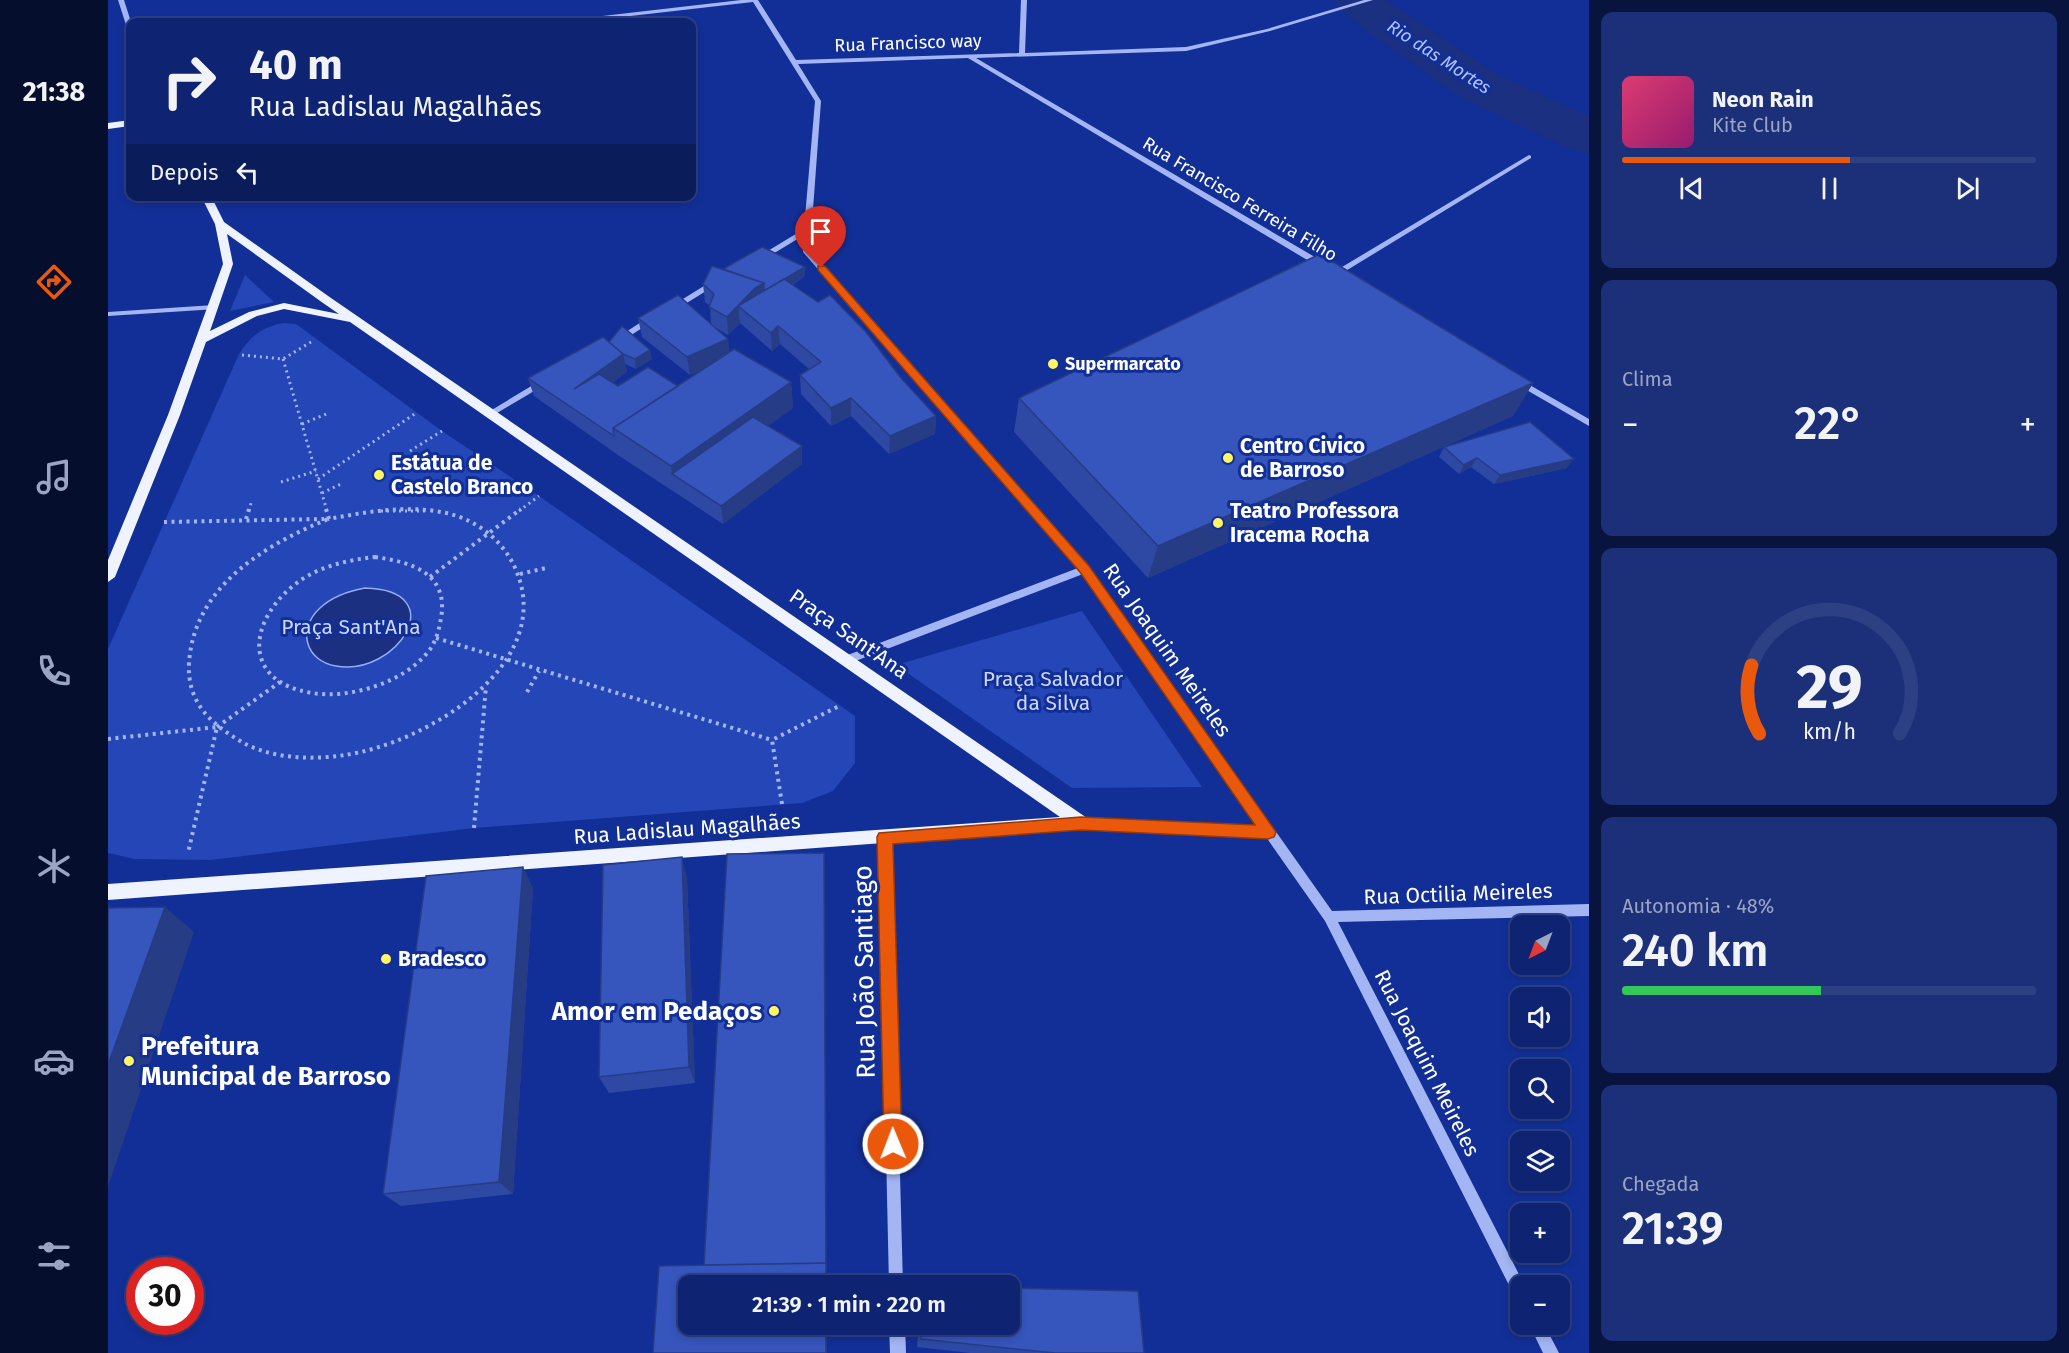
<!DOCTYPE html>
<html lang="pt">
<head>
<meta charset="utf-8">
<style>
	body { margin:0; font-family:"Fira Sans",sans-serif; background:#1c2f79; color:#f1f3f6; height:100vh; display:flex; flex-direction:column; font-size:22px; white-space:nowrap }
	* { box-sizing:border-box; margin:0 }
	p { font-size:20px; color:#9ba4c3 }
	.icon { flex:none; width:33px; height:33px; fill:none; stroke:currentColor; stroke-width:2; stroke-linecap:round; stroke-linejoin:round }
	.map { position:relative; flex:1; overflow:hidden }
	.sheet { display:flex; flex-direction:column; gap:12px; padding:12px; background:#08133e; width:480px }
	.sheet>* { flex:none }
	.hud { position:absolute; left:18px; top:18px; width:570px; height:183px; border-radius:12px; box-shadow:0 3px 9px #0003,0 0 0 2px #2e4084; background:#0e2371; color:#f1f3f6; overflow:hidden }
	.needle { width:39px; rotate:222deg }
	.tools { position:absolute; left:1402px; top:915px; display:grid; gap:12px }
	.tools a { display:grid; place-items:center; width:60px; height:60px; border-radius:12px; background:#0e2371; box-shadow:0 3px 9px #0003,0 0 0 2px #2e4084; font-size:30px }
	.speed { position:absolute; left:18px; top:1257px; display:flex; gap:12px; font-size:30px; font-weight:700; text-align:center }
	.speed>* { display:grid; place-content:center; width:78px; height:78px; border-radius:50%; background:#0e2371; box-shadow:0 3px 9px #0003,0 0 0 2px #2e4084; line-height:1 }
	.speed .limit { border:9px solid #d22; background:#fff; color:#111 }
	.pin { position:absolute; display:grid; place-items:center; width:51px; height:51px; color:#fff; margin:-62px -26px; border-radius:50% 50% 50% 0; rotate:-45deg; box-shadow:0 0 6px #0007 }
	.pin .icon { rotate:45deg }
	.me { position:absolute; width:66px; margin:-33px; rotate:359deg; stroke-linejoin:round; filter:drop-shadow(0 0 4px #0008) }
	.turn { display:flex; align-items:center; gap:21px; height:126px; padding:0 24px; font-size:27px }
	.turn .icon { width:78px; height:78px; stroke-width:2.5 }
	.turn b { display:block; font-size:42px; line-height:51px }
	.then { display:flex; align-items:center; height:57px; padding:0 24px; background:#0003; gap:12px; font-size:22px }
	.big { font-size:45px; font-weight:600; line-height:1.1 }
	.sheet .card { flex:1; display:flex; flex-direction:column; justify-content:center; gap:9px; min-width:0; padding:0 21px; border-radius:12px; background:#1c2f79 }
	.sheet .dial { align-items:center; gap:0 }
	.dial svg { height:156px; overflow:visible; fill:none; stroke:#2e4084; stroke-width:7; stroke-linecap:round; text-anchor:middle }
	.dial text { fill:#f1f3f6; stroke:none }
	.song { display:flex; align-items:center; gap:18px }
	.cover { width:72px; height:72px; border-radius:9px; background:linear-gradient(135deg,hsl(340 70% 55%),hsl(320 70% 35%)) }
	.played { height:6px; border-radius:3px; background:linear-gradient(90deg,#ea580c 55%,#2e4084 55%) }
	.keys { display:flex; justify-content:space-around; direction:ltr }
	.heat { display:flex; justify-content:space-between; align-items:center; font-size:33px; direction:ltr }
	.charge { height:9px; border-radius:4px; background:linear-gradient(90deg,#34c759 48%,#2e4084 0) }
	.trip { position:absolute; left:570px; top:1275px; width:342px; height:60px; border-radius:12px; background:#0e2371; box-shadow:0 3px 9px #0003,0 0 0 2px #2e4084; font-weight:600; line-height:60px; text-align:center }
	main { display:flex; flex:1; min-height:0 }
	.dock { display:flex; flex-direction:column; width:108px; justify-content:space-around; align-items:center; background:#060e2d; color:#9ba4c3 }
	.dock .icon { width:42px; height:42px }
	.dock .selected { color:#ea580c }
	.dock b { font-size:27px; color:#f1f3f6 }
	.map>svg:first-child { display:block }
	.green { fill:#2546b6 }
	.water { fill:#1b3080; stroke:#95acf6; stroke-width:1.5 }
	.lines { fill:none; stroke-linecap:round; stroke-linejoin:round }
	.river { fill:#1b3080; fill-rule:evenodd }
	.path-far1 { stroke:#a3b5f3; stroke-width:3; stroke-dasharray:2 4; stroke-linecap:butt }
	.path { stroke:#a3b5f3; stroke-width:4; stroke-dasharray:3 4.5; stroke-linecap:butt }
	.minor { fill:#a3b5f3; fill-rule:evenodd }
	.major { fill:#eff2ff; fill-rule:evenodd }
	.wall { fill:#2e49a3 }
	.shaded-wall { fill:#263c84 }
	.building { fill:#3655bd; stroke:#263c84; stroke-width:1.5 }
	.route { fill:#ea580c; stroke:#983908; stroke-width:1.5 }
	.poi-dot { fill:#fff565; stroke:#122f97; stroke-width:2 }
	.labels { text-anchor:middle; stroke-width:6; stroke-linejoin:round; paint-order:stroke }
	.far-street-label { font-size:18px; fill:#fff; stroke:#122f97 }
	.far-water-label { font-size:18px; font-style:italic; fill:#afc1fa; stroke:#122f97 }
	.far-poi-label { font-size:18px; font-weight:bold; fill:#fff; stroke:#122f97; text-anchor:start }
	.poi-label { font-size:21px; font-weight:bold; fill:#fff; stroke:#122f97; text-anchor:start }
	.park-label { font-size:21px; fill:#cbd6fd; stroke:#122f97 }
	.street-label { font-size:21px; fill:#fff; stroke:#122f97 }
	.near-street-label { font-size:26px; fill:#fff; stroke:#122f97 }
	.near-poi-label { font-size:26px; font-weight:bold; fill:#fff; stroke:#122f97; text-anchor:end }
</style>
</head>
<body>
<main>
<nav class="dock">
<b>21:38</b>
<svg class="icon selected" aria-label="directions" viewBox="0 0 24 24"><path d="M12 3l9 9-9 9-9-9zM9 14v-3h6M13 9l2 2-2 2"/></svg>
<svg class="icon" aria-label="music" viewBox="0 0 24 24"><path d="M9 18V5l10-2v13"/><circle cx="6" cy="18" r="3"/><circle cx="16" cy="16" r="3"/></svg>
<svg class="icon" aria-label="phone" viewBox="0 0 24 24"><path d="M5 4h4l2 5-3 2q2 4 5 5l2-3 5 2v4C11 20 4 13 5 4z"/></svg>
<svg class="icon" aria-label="climate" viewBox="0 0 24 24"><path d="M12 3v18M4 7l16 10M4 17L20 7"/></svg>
<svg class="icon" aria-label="car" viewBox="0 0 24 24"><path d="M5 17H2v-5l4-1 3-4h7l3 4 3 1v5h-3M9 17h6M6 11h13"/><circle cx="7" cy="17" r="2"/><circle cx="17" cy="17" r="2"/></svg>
<svg class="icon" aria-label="filters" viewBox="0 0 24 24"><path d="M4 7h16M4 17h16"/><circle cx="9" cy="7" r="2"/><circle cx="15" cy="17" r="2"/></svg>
</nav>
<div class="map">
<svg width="1481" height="1353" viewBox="0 0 1481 1353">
	<rect width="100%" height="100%" fill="#122f97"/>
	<path class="green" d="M137,275L166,302L122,311Z
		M176,323L188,324L334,431L431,496L747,716V763L725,791L694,803L366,828L102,860L27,859L0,853V649L131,354C142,337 155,326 176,323Z
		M974,611L1094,787L964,788L788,665Z"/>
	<path class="water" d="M257,588C345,590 289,677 228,666C197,661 189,629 212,608C225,596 240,591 257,588Z"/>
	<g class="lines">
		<path class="river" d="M1226,0H1279L1390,75L1481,116V154L1461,149L1352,97L1265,36L1233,10Z"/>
		<path class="path-far1" d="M134,355L175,359L203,342
			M175,359L219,511
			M194,424L221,413
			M302,451L334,431
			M210,479L308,413
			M173,482L208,471
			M214,493L233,484
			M141,511L143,503
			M273,511H317
			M411,511L431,496"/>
		<path class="path" d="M218,509L221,519C262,511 308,503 349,516C375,525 397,544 408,570C449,666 315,744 237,755C204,760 164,759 134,742C103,724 79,703 81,663C86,586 157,545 220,519
			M138,519L141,509
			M56,522L216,519
			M267,557C303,562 341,573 333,618C331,630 328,642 320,652C295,683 242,699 204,693C131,681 141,618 190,582C212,566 240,560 267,557Z
			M412,574L438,568
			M322,577L413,509
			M328,638L664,740
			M419,692L431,671
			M109,727L172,682
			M0,739L109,727L80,853
			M674,804L664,740L731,706
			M366,828L378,686"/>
		<path class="minor" d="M10,0H16L23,22L22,30L19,28Z
			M633,0H650L688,60L911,53L913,0H919L917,53L1078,47L1159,29L1256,0H1265L1162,31L1078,51L868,58L1217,263V267H1211L860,58L690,64L713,101L702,250L980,566L1224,911L1481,904V916L1230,922L1417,1286H1413V1301L1408,1299L1217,921L1158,837L969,827L967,823L969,819L973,818L1151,826L975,574L745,662H737L736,659L737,656L970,568L695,252L696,235L655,260L648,258L696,229L707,101L645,2L470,22H457L460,20Z
			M1421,155L1423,156V158L1231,275L1224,273Z
			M604,281L611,283L569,309H563L562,307Z
			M106,305L110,307L109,309L0,316V312Z
			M541,317H547L548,319L514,341H511L507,339Z
			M435,379L439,382L438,384L384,416L381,417L377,414Z
			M1411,379L1481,419V426L1408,384V380Z
			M777,832L781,833L783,837L795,1286H781L771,837L773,833Z
			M781,1324H797L798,1353H782Z
			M1421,1324H1436L1451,1353H1435Z"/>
		<path class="major" d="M22,120V126L0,129V123Z
			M93,196H103L116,222L223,298L979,818L981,823L979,828L0,900V884L952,817L242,322L176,309L149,316L98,342L72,415L7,577L0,582V560L60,415L115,264L107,224ZM119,234L215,303L231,314L176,303L141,312L102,331L125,264Z"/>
	</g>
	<path class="wall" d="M697,267V276L684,285L793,378L828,416L827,434L781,454L743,416L723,426L693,394L692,375L701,369L672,344L664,351L632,323L620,335L607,327L620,339L621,352L683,382L685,408L660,426L694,446V464L615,524L510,455L426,396L420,378L501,342L542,350L544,359L528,369L517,364L519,372L504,383L510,386H570L594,370L582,375L534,337L530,318L603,324L602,306L597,302L595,284L615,269Z
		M1425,383L1405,416L1040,578L906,432L911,398Z
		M1336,447L1459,468L1386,484L1363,467L1351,474L1331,457Z
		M579,878L587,1083L501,1093L491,1077Z
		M425,888L405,1194L293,1206L275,1194Z
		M811,1324H902L1036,1353H862L809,1347Z"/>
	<path class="shaded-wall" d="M697,267V276L648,306H630L632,323L620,335L619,317L647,288L656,283Z
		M670,326L672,344L664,351L663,333Z
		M620,339L622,357L582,375L579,357Z
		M542,350L544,359L528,369L527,359Z
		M515,354L519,372L470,407L466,389Z
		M683,382L685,408L579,484L564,474L563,466Z
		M1425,383L1405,416L1040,578L1050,546Z
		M743,398V416L723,426V408Z
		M828,416L827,434L781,454L782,436Z
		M694,446V464L615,524L613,506Z
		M1369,458L1363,467L1351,474L1356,465Z
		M1466,459L1459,468L1386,484L1392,475Z
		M716,853L717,867L718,1286Z
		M574,857L579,878L587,1083L581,1067Z
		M415,867L425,888L405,1194L391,1182Z
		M57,907L86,932L0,1187V1065Z
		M718,1324H719V1353H718Z"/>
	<path class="building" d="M654,247L697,267L656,291V283L615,269Z
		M1212,254L1425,383L1050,546L911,398Z
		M604,266L656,283L647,288L619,317L601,307L606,294L595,284Z
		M676,279L710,302L722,295L758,332L793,378L828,416L782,436L743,398L723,408L692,375L713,362L670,326L663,333L630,306Z
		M570,295L620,339L579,357L530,318Z
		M514,326L542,350L527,359L515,354L501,342Z
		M495,337L515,354L466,389L491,374L510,386L540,367L570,386L505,428L506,436L420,378Z
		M626,349L683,382L563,466L505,428Z
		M645,417L694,446L613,506L564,474Z
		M1422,422L1466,459L1392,475L1369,458L1356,465L1336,447Z
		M716,853L718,1266V1263L596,1265L619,854Z
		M574,857L581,1067L491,1077L495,865Z
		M415,867L391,1182L275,1194L318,876Z
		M57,907L0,1065V908Z
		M718,1263V1286H580V1324H718V1353H545L551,1266Z
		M902,1288L1030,1291L1036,1353H947L813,1339L814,1324H902Z"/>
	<path class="route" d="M710,266H717L981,566L1168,832L1166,837L1160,839L973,830L785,844L794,1144L791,1150L785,1153L778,1150L776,1144L769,837L771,833L973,817L1147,825L972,572L710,270Z"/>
	<g class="poi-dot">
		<circle cx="945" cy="364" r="6"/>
		<circle cx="1120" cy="458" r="6"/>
		<circle cx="271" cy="475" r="6"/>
		<circle cx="1110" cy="523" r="6"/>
		<circle cx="278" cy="959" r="6"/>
		<circle cx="666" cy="1011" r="6"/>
		<circle cx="21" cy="1061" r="6"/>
	</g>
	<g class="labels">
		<g class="far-street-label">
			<text transform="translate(800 43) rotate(-2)" y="6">Rua Francisco way</text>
			<text transform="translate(1132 199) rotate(31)" y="6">Rua Francisco Ferreira Filho</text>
		</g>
		<g class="far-water-label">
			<text transform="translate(1331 57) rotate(33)" y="6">Rio das Mortes</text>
		</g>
		<g class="far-poi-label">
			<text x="957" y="370">Supermarcato</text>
		</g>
		<g class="poi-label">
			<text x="1132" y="453">Centro Civico<tspan x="1132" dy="24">de Barroso</tspan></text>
			<text x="283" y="470">Estátua de<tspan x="283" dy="24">Castelo Branco</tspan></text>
			<text x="1122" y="518">Teatro Professora<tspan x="1122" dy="24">Iracema Rocha</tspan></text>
			<text x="290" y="966">Bradesco</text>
		</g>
		<g class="park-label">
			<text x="243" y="634">Praça Sant'Ana</text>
			<text x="945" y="686">Praça Salvador<tspan x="945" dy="24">da Silva</tspan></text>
		</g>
		<g class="street-label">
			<text transform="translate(741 634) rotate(35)" y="7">Praça Sant'Ana</text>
			<text transform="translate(1059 650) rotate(55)" y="7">Rua Joaquim Meireles</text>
			<text transform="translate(579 829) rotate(-4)" y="7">Rua Ladislau Magalhães</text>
			<text transform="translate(1350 894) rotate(-2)" y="7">Rua Octilia Meireles</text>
			<text transform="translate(1319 1063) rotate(63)" y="7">Rua Joaquim Meireles</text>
		</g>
		<g class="near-street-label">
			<text transform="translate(756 972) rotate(-91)" y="9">Rua João Santiago</text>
		</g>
		<g class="near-poi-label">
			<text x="654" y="1020">Amor em Pedaços</text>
			<text x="33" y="1055" text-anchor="start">Prefeitura<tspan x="33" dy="30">Municipal de Barroso</tspan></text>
		</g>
	</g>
</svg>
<div class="tools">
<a><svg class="needle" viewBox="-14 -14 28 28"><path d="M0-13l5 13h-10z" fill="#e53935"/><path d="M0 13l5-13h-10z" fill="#9ba4c3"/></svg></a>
<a><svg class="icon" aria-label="sound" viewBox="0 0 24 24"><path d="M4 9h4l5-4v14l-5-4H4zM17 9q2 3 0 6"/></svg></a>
<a><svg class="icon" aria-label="search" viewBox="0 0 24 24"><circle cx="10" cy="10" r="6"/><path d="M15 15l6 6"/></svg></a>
<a><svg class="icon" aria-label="layers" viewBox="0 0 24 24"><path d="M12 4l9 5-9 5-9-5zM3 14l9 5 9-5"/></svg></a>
<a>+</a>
<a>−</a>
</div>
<div class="speed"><div class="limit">30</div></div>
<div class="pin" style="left:713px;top:268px;background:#d93025"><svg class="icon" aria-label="arrive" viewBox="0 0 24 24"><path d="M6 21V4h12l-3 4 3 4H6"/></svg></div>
<svg class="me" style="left:785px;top:1144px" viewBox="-20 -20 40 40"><circle r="17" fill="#ea580c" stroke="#fff" stroke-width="3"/><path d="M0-11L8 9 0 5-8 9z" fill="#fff"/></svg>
<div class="trip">21:39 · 1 min · 220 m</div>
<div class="hud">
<div class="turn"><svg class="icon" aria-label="right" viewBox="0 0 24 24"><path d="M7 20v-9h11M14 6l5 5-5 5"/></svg><div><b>40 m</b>Rua Ladislau Magalhães</div></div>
<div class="then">Depois<svg class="icon" aria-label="left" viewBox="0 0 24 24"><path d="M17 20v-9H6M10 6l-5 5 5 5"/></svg></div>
</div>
</div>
<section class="sheet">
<div class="card">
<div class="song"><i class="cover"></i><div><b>Neon Rain</b><p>Kite Club</p></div></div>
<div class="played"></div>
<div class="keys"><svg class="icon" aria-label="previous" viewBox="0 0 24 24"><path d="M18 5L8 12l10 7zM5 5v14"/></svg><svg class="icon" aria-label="pause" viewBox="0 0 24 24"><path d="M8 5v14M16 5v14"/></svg><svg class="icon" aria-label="next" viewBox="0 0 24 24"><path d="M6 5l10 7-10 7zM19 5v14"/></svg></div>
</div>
<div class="card"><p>Clima</p>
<div class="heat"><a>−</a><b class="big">22°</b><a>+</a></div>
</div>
<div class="card dial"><svg viewBox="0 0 100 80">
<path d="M14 69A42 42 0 1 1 86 69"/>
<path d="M14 69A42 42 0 0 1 10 34" stroke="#ea580c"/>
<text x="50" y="56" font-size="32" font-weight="700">29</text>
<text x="50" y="72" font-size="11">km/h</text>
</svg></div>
<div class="card"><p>Autonomia · 48%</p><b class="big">240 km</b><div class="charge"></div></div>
<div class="card"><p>Chegada</p><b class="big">21:39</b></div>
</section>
</main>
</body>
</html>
